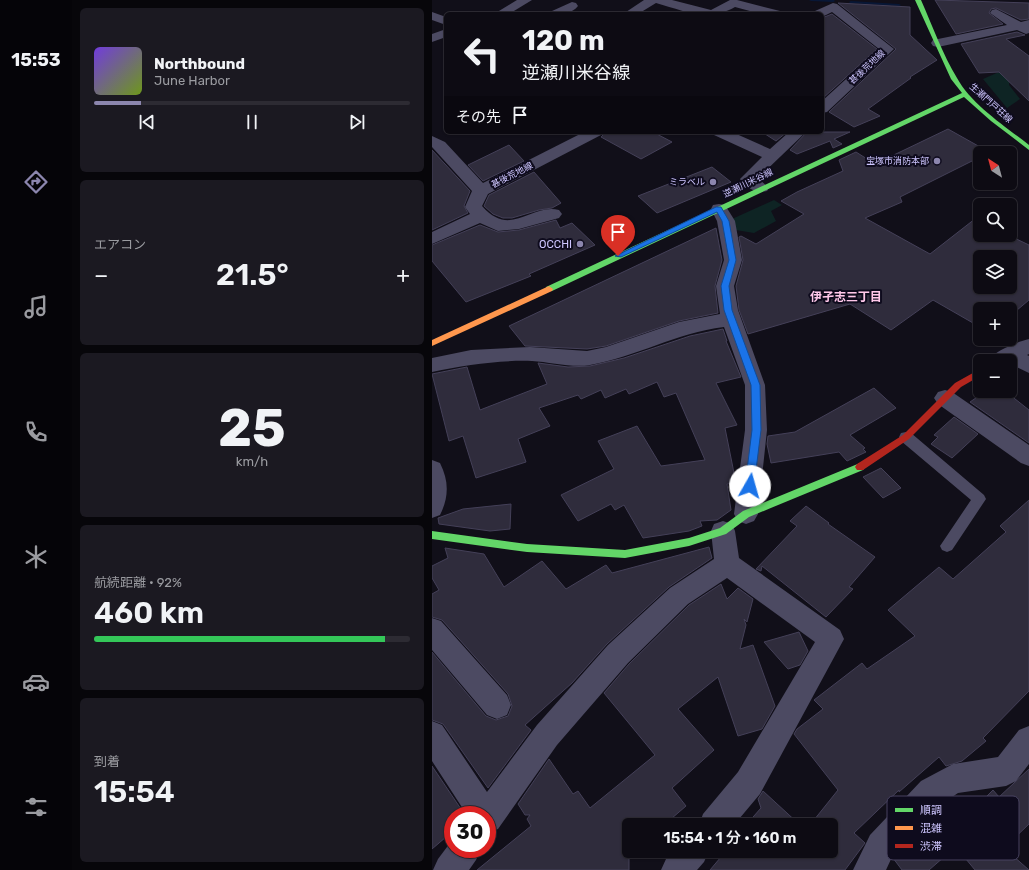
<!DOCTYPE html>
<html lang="ja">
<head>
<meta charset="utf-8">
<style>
	body { margin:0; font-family:Rubik,"Noto Sans JP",sans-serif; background:#1b1921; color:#f1f3f6; height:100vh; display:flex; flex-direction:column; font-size:15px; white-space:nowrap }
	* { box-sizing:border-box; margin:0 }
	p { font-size:13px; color:#9a9ba0 }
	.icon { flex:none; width:22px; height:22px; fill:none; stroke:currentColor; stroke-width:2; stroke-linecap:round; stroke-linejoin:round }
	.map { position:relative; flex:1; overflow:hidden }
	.panel { display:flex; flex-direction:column; gap:8px; padding:8px; background:#07060a; width:360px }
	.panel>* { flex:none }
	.hud { position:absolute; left:12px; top:12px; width:380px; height:122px; border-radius:6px; box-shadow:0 1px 3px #0004,0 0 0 1px #2d2b33; background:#0d0b13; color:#f1f3f6; overflow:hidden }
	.needle { width:26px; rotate:324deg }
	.controls { position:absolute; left:541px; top:146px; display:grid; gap:8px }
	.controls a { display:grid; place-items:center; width:44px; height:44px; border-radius:6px; background:#0d0b13; box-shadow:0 1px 3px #0004,0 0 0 1px #2d2b33; font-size:20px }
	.speed { position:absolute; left:12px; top:806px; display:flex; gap:8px; font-size:20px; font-weight:700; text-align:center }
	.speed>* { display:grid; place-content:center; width:52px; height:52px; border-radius:50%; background:#0d0b13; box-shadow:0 1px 3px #0004,0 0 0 1px #2d2b33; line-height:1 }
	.speed .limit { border:6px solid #d22; background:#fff; color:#111 }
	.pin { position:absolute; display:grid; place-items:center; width:34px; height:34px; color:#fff; margin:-41px -17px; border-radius:50% 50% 50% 0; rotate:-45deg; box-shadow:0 0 4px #0007 }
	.pin .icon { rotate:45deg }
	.me { position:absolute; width:44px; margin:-22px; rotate:7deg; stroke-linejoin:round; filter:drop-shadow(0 0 3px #0008) }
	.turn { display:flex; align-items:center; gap:14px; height:84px; padding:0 12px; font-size:18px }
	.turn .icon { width:52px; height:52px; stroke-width:2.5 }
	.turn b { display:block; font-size:28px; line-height:34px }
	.then { display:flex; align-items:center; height:38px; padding:0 12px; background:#0003; gap:8px; font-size:15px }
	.big { font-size:30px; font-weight:600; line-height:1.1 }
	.panel .card { flex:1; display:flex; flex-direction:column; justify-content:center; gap:6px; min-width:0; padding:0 14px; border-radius:6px; background:#1b1921 }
	.panel .dial { align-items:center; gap:0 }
	.dial b { font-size:52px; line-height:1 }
	.song { display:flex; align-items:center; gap:12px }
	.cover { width:48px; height:48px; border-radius:6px; background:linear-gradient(135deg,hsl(260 70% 55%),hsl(80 70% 35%)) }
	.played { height:4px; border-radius:2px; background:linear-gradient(90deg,#8c86ae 15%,#2d2b33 15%) }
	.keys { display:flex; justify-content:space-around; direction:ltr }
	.heat { display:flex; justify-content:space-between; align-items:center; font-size:22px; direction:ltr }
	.charge { height:6px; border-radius:3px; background:linear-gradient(90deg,#34c759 92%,#2d2b33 0) }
	.trip { position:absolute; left:190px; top:818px; width:216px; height:40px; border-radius:6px; background:#0d0b13; box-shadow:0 1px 3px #0004,0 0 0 1px #2d2b33; font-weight:600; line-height:40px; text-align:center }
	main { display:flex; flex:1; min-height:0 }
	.tab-bar { display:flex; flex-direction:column; width:72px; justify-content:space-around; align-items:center; background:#050408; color:#9a9ba0 }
	.tab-bar .icon { width:28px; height:28px }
	.tab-bar .selected { color:#8c86ae }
	.tab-bar b { font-size:18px; color:#f1f3f6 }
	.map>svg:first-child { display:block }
	.green { fill:#0e2424 }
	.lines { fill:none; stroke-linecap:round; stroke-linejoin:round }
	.stream { fill:#081736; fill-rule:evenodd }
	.building { fill:#2f2c3c; stroke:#444058; fill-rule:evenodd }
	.lane { fill:#4c4a62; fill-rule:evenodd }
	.street { fill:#4c4a62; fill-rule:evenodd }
	.fast { fill:#63d668; fill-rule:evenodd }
	.slow { fill:#ff974d; fill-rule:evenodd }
	.jam { fill:#b3261e; fill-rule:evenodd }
	.route { fill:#1a73e8; stroke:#114b97 }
	.poi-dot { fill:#8c86ae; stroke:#0e0b1d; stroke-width:1.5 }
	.labels { text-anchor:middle; stroke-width:4; stroke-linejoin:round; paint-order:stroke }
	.far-street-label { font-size:9px; fill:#cec6ff; stroke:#0e0b1d }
	.far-poi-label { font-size:9px; fill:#cec6ff; stroke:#0e0b1d; text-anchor:end }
	.poi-label { font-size:11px; fill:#cec6ff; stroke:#0e0b1d; text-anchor:end }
	.neighbourhood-label { font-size:12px; font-weight:bold; fill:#ffc8ea; stroke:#0e0b1d }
	.key { fill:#0e0b1d; stroke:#484361; stroke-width:1 }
	.key-label { font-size:11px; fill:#cec6ff }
</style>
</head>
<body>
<main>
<nav class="tab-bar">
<b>15:53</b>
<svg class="icon selected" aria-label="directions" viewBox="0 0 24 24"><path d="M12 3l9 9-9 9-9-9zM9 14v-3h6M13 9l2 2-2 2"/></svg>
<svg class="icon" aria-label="music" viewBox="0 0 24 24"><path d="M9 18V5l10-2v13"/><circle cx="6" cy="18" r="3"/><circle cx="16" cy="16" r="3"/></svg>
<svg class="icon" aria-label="phone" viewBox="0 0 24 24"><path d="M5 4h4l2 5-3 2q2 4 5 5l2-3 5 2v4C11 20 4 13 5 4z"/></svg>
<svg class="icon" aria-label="climate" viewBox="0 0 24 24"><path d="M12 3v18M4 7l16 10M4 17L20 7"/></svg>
<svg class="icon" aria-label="car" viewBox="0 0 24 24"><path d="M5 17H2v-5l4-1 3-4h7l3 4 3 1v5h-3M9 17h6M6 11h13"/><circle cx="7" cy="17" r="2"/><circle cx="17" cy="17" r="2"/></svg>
<svg class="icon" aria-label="filters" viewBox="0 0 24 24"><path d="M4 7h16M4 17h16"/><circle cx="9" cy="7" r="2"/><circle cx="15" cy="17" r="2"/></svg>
</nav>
<section class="panel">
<div class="card">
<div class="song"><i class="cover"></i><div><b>Northbound</b><p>June Harbor</p></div></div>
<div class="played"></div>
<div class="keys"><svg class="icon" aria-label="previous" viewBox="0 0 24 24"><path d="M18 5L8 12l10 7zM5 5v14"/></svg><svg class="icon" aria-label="pause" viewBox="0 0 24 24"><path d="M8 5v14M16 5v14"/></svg><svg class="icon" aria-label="next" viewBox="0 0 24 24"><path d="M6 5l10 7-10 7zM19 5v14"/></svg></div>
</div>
<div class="card"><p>エアコン</p>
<div class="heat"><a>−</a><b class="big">21.5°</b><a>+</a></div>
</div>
<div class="card dial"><b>25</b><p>km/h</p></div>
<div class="card"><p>航続距離 · 92%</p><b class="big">460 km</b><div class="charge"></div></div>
<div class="card"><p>到着</p><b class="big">15:54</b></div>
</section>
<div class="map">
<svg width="597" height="870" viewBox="0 0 597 870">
	<rect width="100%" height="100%" fill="#110f19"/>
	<path class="green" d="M592,61L578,77L577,85L588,99L575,108L551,79Z
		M342,200L350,205L339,211L344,221L322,233L304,230L300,219Z"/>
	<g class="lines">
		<path class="stream" d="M377,0H402L403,1L401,2L379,1Z
			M419,1L467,4L469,5L467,6L418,3L417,2Z"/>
	</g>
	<path class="building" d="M503,0L597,3V19L589,20L564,8L559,9L557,13L571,24L524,34Z
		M406,3L478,7V35L505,60L478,77L479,78L436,109L448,116L422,127L397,112L464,49Z
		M400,14L445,49L390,99V18Z
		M585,32L593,35L574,39L597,56V101L567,72L547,73L529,44Z
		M516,129L557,152L548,153V157L468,197L470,202L433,218L498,254L548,215V235H576L597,245V300L578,316V309H548V327L501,300L459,330L418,304L316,334L307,310L304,286L311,260L307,237L309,236L324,244L372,214L349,201L365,192L411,171L407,160L424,152L443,164ZM548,257H578V287H548Z
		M174,132H221L240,142L209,159L169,137Z
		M330,132H355L344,141Z
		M375,132H418L402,139L410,144L401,148L398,141L365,154L358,150Z
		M77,145L92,161L51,181L36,165Z
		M0,150L38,191L32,206L36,213L0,230Z
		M280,167L299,182L225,213L206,196Z
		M102,172L129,203L120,208L107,210L80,218H71L61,214L52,206L57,195Z
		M124,220L128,228L140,223L163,245L97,274L99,276L34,302L0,261V245L48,225L66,232L87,230Z
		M284,228L290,260L283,286L286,313L247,321L174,346L155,349L93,346L77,326Z
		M291,329L295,341H294L309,377L284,383L305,425L293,428L304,483L295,484L299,510L285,520L268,521L270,526L257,531L211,538L192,505L183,510L179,504L146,521L129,495L182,469L166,441L205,426L229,466L273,460L244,393L232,397L225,382L197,394L194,389L173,398L169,390L149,399L146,395L107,408L118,426L86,439L94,462L44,478L31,436L17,441L0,374L35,367L48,410L115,384L106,363L136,367L158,366L192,358L258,336Z
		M442,388L464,408L418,435L433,448L431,449L434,452L415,461L407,452L339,463L335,444L336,436L363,432Z
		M554,391H573L597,410V443L538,402Z
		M522,417L546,434L520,458L499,444L506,437L502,435Z
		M449,468L469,488L451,498L431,477Z
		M597,500V691L551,738L554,741L530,761L514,766L507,757L467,792V790L422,833L433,843L413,870H278L294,851H399V825H378L406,790L362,734L365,729L391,709L382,700L430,663L435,669L483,636L456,610L507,567L521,579L574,532L568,526Z
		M79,504L78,529L58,531L7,524L6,518L31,509Z
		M374,506L397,523L396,524L443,557L417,587L421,589L394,617L330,566L329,571L324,569L365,526L358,521Z
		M277,547L280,558L237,587L175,644L140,683L93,725L99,730L56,788L11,724L0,720V652L54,716L64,720L76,716L80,706L76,694L10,620L0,617V594L7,590L0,578V566L16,558L13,548L52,554L72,587L110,561L134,589L174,565L180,573Z
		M289,584L295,599L306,588L321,599L315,622L312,619L314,625L308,649L321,645L343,706L330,729L306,736L286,677L246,709L282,750L240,788L254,806L232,825H197V851H202L197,856V870H45L99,826L95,819L98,815H93L86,804L117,759L141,794L146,791L158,808L223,755L172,693L197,664L257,605Z
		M367,632L376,651L368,665L356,669L332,642Z
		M0,766L33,815H21V831L0,849Z
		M597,769V824L572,848L597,870H543L515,836L561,790L567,797Z
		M331,791L368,825H314L329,808L326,799Z
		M488,829L512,857L497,870H470L461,858Z"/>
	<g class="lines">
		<path class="lane" d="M474,432L479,433L552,495L554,499L520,550L515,552L510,550L508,546L539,500L469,441L467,437L469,433Z"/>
		<path class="street" d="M85,0H100L77,14H62Z
			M212,0H240L279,10L298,0H305L348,11L350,14H329L303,7C276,22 252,11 224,3L206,14H191Z
			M140,2L144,3L146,6C139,15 128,14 118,14L120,11Z
			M401,3L405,4L462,49L395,112L390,113V101L447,49L400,12L390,17V14H381L383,11Z
			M564,9L589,22L597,20V33L594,34L585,30L506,47L501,46L499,43L501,40L506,39L575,25L558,13L560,10Z
			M0,12L14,17V25L0,20Z
			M14,29V37L0,42V34Z
			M152,132H172L169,135L56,194L50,206C79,239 99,203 127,210L130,214L127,218L87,229L66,231L48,223L0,244V232L38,214L33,207L40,191L0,147V136L13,142L51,183Z
			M279,132H300L338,149L357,132H374L326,178L337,188L335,191C325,194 314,188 308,179L330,157L282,135Z
			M287,204L293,205L303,221L310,260L302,286L306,310L333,385L335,430L326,514L322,521L314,524L306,521L302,514L313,430V385L292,327C244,333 204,357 158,365C140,368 118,362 100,361C66,360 33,365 0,372V358L39,350L98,347L155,351L174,347L247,322L288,314L284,286L292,260L285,221L279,209L281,205Z
			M597,339V354L595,355L597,356V373L578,364V361H556C562,351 585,342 597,339Z
			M513,390L520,392L597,445V466L589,463L506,404L502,398L506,392Z
			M0,460L8,463C17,481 17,497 8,515L0,518Z
			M291,521L300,524L303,531L307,558L408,630L412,639L328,794L302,825H267L271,814L306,772L383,642L295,578L256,604L196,663L125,745L66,829L55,833V815H35L0,761V721L10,725L55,792L105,725L176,645L238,588L282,559L279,531L282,524Z
			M0,618L9,621L75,695L79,705L75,715L65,719L55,715L0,650Z
			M597,726V764L584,781L574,786L526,793L511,803L460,857L454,870H421L438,835L489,781L521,764L566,757L587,730Z
			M21,839V849H49L44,860L37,870H1L6,859Z
			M240,851H277L272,862L265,870H229L234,859Z"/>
		<path class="fast" d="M483,0H489C500,25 511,55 525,78C539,104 574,127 597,145V150L559,121L532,97L120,291H114V287L530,93L519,79Z
			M428,463L431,464L433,467L431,470L317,517L294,534L257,546L193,558L95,552L0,539V531L95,544L193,550L257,538L288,528L311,511Z"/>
		<path class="slow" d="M117,286L121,289L120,291L0,346V340Z"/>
		<path class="jam" d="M548,369V376L529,387L477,439L431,470H425L423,467L425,464L471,435L523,383Z"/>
	</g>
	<path class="route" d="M284,207H289L297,221L304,260L297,286L300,310L328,385L329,430L322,486L318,490L313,486L320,430L319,385L292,310L289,286L297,260L290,221L285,212L189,257L183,256Z"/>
	<g class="poi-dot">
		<circle cx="505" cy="161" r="4"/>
		<circle cx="281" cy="182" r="4"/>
		<circle cx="148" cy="244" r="4"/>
	</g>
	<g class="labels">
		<g class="far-street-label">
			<text transform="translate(435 67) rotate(-43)" y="3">甚後荒地線</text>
			<text transform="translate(559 103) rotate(42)" y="3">生瀬門戸荘線</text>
			<text transform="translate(80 175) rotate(-27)" y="3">甚後荒地線</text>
			<text transform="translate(316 183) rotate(-26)" y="3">逆瀬川米谷線</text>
		</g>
		<g class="far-poi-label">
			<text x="497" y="164">宝塚市消防本部</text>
			<text x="273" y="185">ミラベル</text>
		</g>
		<g class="poi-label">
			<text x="140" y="248">OCCHI</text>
		</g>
		<g class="neighbourhood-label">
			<text x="414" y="301">伊孑志三丁目</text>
		</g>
	</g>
	<rect x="455" y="796" width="132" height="64" rx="6" class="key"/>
	<rect x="463" y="808" width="18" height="4" fill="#63d668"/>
	<rect x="463" y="826" width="18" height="4" fill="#ff974d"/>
	<rect x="463" y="844" width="18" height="4" fill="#b3261e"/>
	<g class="key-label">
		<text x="488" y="814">順調</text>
		<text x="488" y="832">混雑</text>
		<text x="488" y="850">渋滞</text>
	</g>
</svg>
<div class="controls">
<a><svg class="needle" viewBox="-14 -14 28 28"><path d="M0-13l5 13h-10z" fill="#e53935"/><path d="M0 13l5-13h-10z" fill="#9a9ba0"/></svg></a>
<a><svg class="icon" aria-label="search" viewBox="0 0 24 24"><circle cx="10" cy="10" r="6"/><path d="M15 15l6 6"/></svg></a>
<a><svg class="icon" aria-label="layers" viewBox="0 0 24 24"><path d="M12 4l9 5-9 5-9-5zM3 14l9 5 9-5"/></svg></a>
<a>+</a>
<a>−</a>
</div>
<div class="speed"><div class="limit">30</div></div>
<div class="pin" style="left:186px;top:256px;background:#d93025"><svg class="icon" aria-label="arrive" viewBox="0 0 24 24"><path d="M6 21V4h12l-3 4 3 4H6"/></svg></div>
<svg class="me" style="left:318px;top:486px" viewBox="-20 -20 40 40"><circle r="19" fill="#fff"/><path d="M0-13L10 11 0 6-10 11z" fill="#1a73e8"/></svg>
<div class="trip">15:54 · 1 分 · 160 m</div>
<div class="hud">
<div class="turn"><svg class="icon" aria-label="left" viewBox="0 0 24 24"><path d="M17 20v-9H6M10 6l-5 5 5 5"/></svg><div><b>120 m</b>逆瀬川米谷線</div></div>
<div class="then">その先<svg class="icon" aria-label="arrive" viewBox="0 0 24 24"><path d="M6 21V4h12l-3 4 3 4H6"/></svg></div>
</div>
</div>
</main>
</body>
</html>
